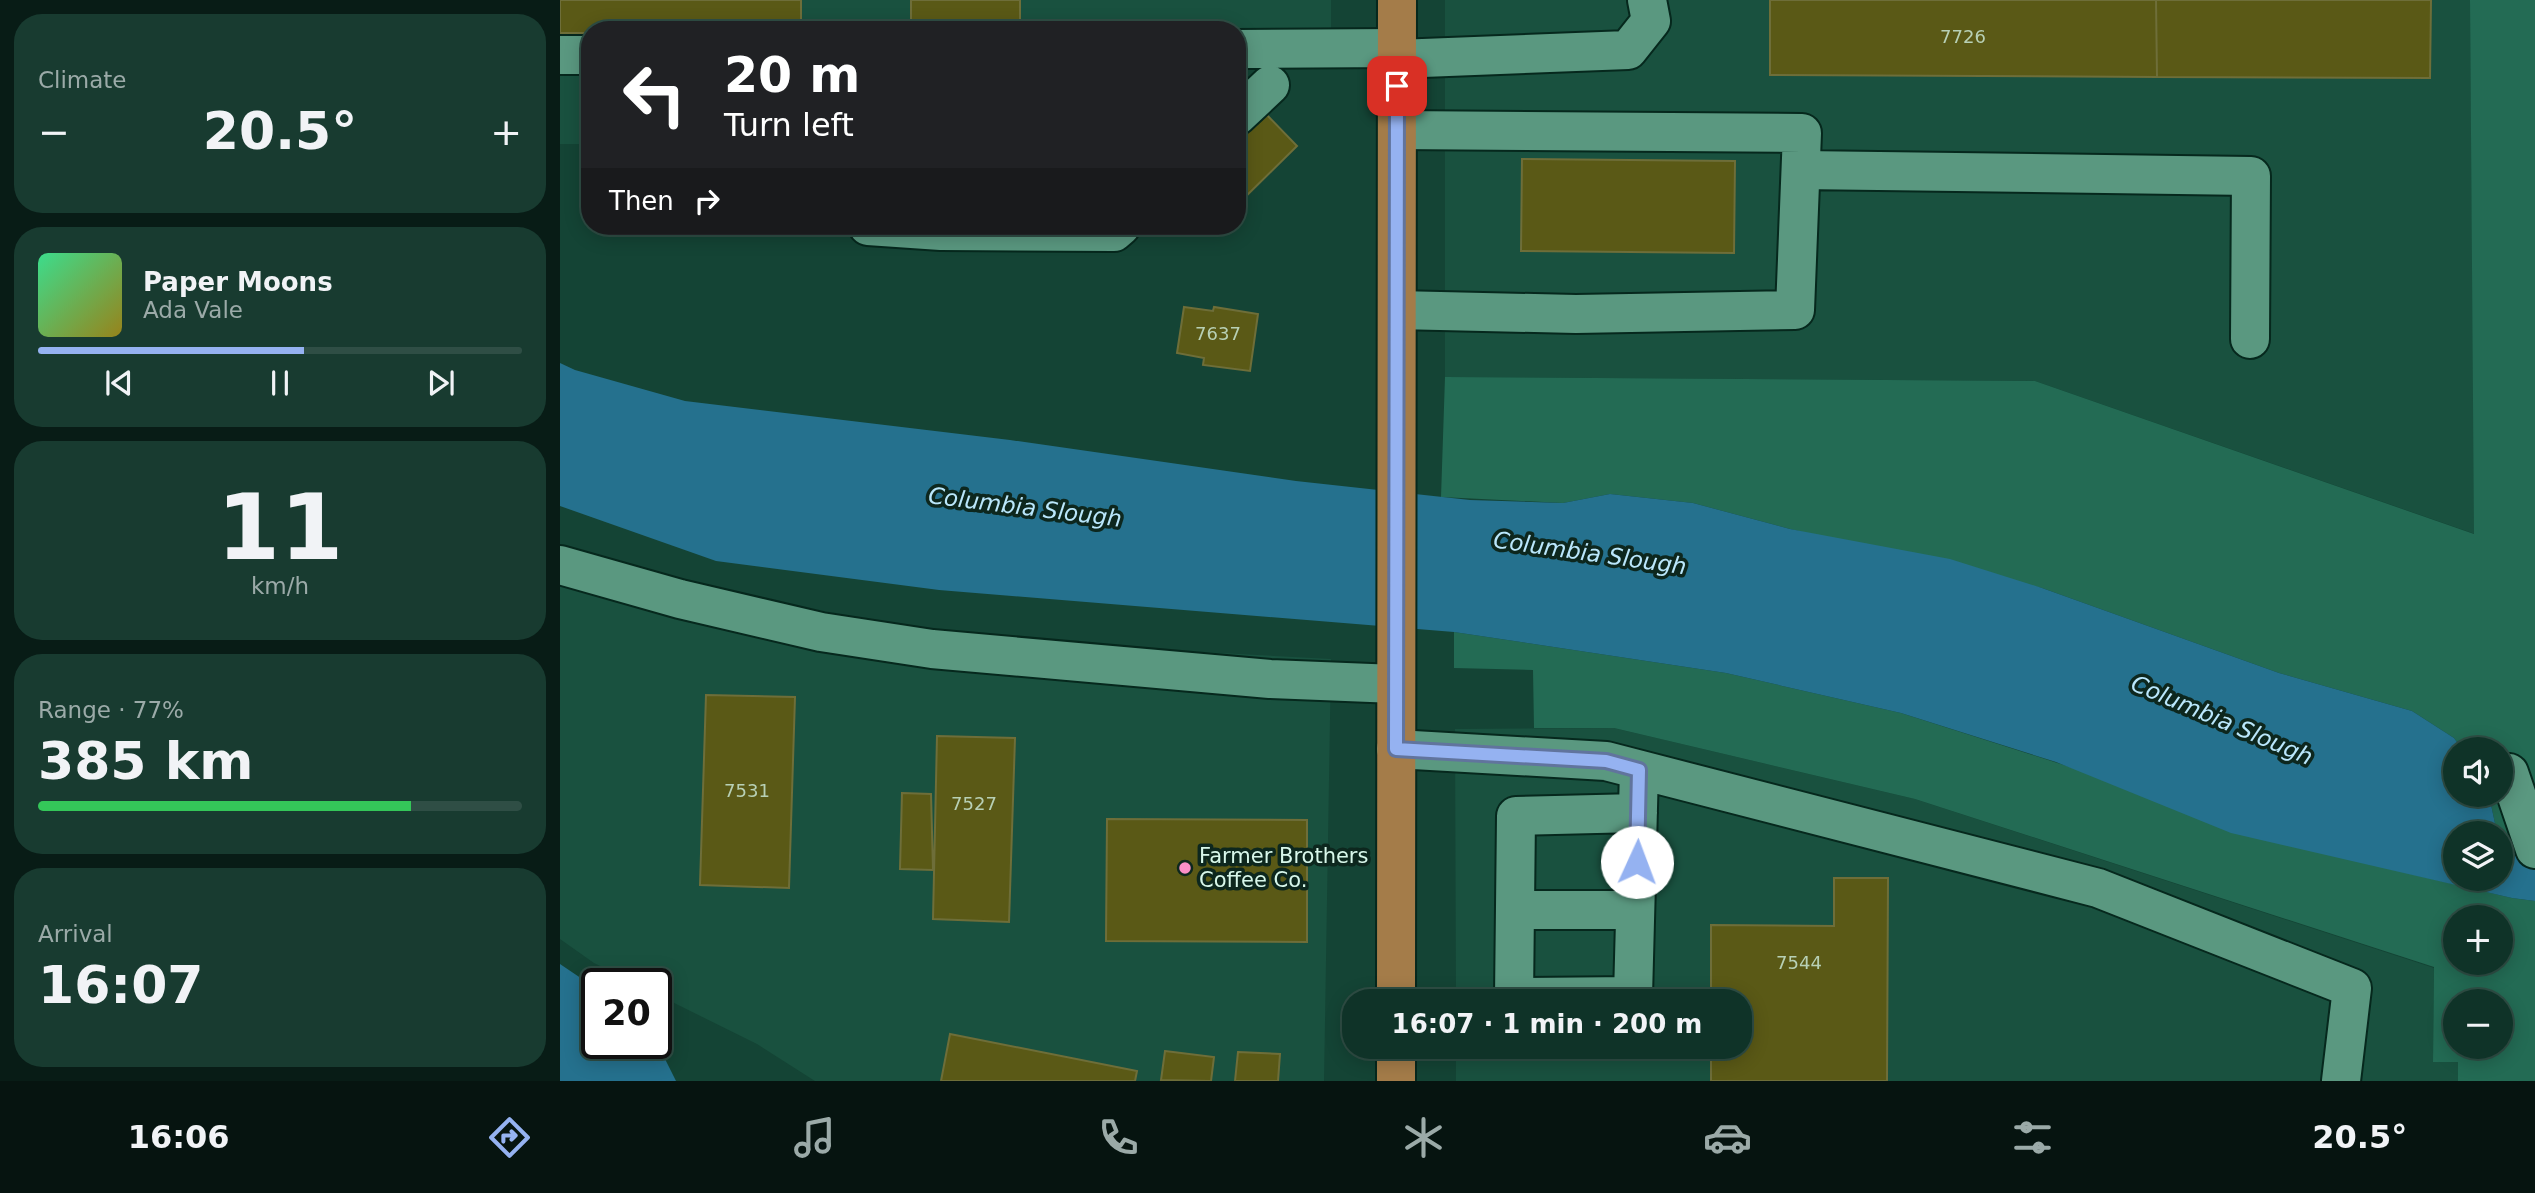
<!DOCTYPE html>
<html lang="en">
<head>
<meta charset="utf-8">
<style>
	body { margin:0; font-family:"DejaVu Sans",sans-serif; background:#183b30; color:#f1f3f6; height:100vh; display:flex; flex-direction:column; font-size:26px; white-space:nowrap }
	* { box-sizing:border-box; margin:0 }
	p { font-size:23px; color:#9baaa8 }
	.icon { flex:none; width:38px; height:38px; fill:none; stroke:currentColor; stroke-width:2; stroke-linecap:round; stroke-linejoin:round }
	.map { position:relative; flex:1; overflow:hidden }
	.panel { display:flex; flex-direction:column; gap:14px; padding:14px; background:#081c16; width:560px }
	.panel>* { flex:none }
	.guide { position:absolute; left:21px; top:21px; width:665px; height:214px; border-radius:28px; box-shadow:0 4px 18px #0003,0 0 0 2px #2f4e45; background:#202124; color:#fff; overflow:hidden }
	.fabs { position:absolute; left:1883px; top:737px; display:grid; gap:14px }
	.fabs a { display:grid; place-items:center; width:70px; height:70px; border-radius:50%; background:#0f3328; box-shadow:0 4px 18px #0003,0 0 0 2px #2f4e45; font-size:35px }
	.speed { position:absolute; left:21px; top:968px; display:flex; gap:14px; font-size:35px; font-weight:700; text-align:center }
	.speed>* { display:grid; place-content:center; width:91px; height:91px; border-radius:50%; background:#0f3328; box-shadow:0 4px 18px #0003,0 0 0 2px #2f4e45; line-height:1 }
	.speed .limit { border:4px solid #111; border-radius:10px; background:#fff; color:#111 }
	.pin { position:absolute; display:grid; place-items:center; width:60px; height:60px; color:#fff; margin:-30px; border-radius:14px; box-shadow:0 4px 10px #0006 }
	.me { position:absolute; width:77px; margin:-38px; rotate:2deg; stroke-linejoin:round; filter:drop-shadow(0 0 5px #0008) }
	.turn { display:flex; align-items:center; gap:24px; height:147px; padding:0 28px; font-size:32px }
	.turn .icon { width:91px; height:91px; stroke-width:2.5 }
	.turn b { display:block; font-size:49px; line-height:60px }
	.then { display:flex; align-items:center; height:66px; padding:0 28px; background:#0003; gap:14px; font-size:26px }
	.big { font-size:52px; font-weight:700; line-height:1.1 }
	.panel .widget { flex:1; display:flex; flex-direction:column; justify-content:center; gap:10px; min-width:0; padding:0 24px; border-radius:28px; background:#183b30 }
	.panel .dial { align-items:center; gap:0 }
	.dial b { font-size:91px; line-height:1 }
	.song { display:flex; align-items:center; gap:21px }
	.cover { width:84px; height:84px; border-radius:10px; background:linear-gradient(135deg,hsl(150 70% 55%),hsl(50 70% 35%)) }
	.played { height:7px; border-radius:4px; background:linear-gradient(90deg,#95b2f1 55%,#2f4e45 55%) }
	.keys { display:flex; justify-content:space-around; direction:ltr }
	.heat { display:flex; justify-content:space-between; align-items:center; font-size:38px; direction:ltr }
	.charge { height:10px; border-radius:5px; background:linear-gradient(90deg,#34c759 77%,#2f4e45 0) }
	.trip { position:absolute; left:782px; top:989px; width:410px; height:70px; border-radius:28px; background:#0f3328; box-shadow:0 4px 18px #0003,0 0 0 2px #2f4e45; font-weight:700; line-height:70px; text-align:center }
	.menu { display:flex; height:112px; justify-content:space-around; align-items:center; background:#061410; color:#9baaa8 }
	.menu .icon { width:49px; height:49px }
	.menu .selected { color:#95b2f1 }
	.menu b { font-size:32px; color:#f1f3f6 }
	main { display:flex; flex:1; min-height:0 }
	.map>svg:first-child { display:block }
	.built { fill:#19513f }
	.green { fill:#236b54; fill-rule:evenodd }
	.water { fill:#25718e }
	.building { fill:#5a5916; stroke:#6e6e39; stroke-width:2 }
	.lines { fill:none; stroke-linecap:round; stroke-linejoin:round }
	.minor-casing { stroke:#06281d; stroke-width:42 }
	.major-casing { stroke:#06281d; stroke-width:42 }
	.minor { stroke:#5a9880; stroke-width:38 }
	.major { stroke:#a47c49; stroke-width:38 }
	.route-casing { stroke:#61749d; stroke-width:18 }
	.route { stroke:#95b2f1; stroke-width:12 }
	.poi-dot { fill:#fa8fc7; stroke:#0d271e; stroke-width:2.5 }
	.labels { text-anchor:middle; stroke-width:7; stroke-linejoin:round; paint-order:stroke }
	.number-label { font-size:18px; fill:#b8d0b5 }
	.poi-label { font-size:21px; fill:#d8f7ea; stroke:#0d271e; text-anchor:start }
	.water-label { font-size:23px; font-style:italic; fill:#bae7fc; stroke:#0d271e }
</style>
</head>
<body>
<main>
<section class="panel">
<div class="widget"><p>Climate</p>
<div class="heat"><a>−</a><b class="big">20.5°</b><a>+</a></div>
</div>
<div class="widget">
<div class="song"><i class="cover"></i><div><b>Paper Moons</b><p>Ada Vale</p></div></div>
<div class="played"></div>
<div class="keys"><svg class="icon" aria-label="previous" viewBox="0 0 24 24"><path d="M18 5L8 12l10 7zM5 5v14"/></svg><svg class="icon" aria-label="pause" viewBox="0 0 24 24"><path d="M8 5v14M16 5v14"/></svg><svg class="icon" aria-label="next" viewBox="0 0 24 24"><path d="M6 5l10 7-10 7zM19 5v14"/></svg></div>
</div>
<div class="widget dial"><b>11</b><p>km/h</p></div>
<div class="widget"><p>Range · 77%</p><b class="big">385 km</b><div class="charge"></div></div>
<div class="widget"><p>Arrival</p><b class="big">16:07</b></div>
</section>
<div class="map">
<svg width="1975" height="1081" viewBox="0 0 1975 1081">
	<rect width="100%" height="100%" fill="#144435"/>
	<path class="built" d="M0,0H771V66L677,30H30V144H0Z
		M885,0H1910L1915,534L1475,381L885,377Z
		M0,546L157,590L360,630L584,649L771,659L764,1081H255L197,1044L96,994V984L75,983L34,963L0,939Z
		M1054,728L1355,799L1874,968L1873,1062H1898V1081H896V1047L1180,1046V1001H896L895,729Z"/>
	<path class="green" d="M1910,0H1975V842L1953,850L1941,843V833H1937L1929,795L1941,794V749H1902L1894,738L1852,711L1719,673L1482,588L1230,529L1133,503L1050,494L1003,503L881,497L885,377L1475,381L1914,534Z
		M894,632L1166,673L1341,713L1826,868L1952,898L1975,901V1081H1898V1062H1873L1874,967L1355,799L1054,728H974L973,670L894,668ZM1895,917H1941V962H1895ZM1895,1001H1941V1046H1895Z"/>
	<path class="water" d="M0,363L15,370L125,401L450,440L736,481L910,500L1003,503L1050,494L1133,503L1230,529L1390,559L1482,588L1719,673L1852,711L1894,738L1902,749H1895V794L1929,795L1937,833H1895V878H1941V843L1953,850L1975,842V901L1952,898L1671,833L1496,762L1341,713L1166,673L894,632L379,590L156,561L0,506Z
		M0,964L37,989V1043H96V1041L116,1081H0Z"/>
	<path class="building" d="M0,0H241V24H58V30H30V33H0Z
		M351,0H460V24H351Z
		M1210,0H1596L1597,77L1210,75Z
		M1596,0H1871L1870,78L1597,77Z
		M705,113L737,146L677,205V128L684,135Z
		M962,159L1175,161L1174,253L961,251Z
		M624,307L653,311L654,307L698,314L690,371L643,365L644,358L617,353Z
		M146,695L235,697L229,888L140,885Z
		M377,736L455,738L449,922L373,919Z
		M342,793L371,794L373,870L340,869Z
		M547,819L747,820V942L546,941Z
		M1274,878H1328L1327,1081H1151V1046H1180V1001H1151V925L1274,926Z
		M390,1034L577,1071L575,1081H381Z
		M605,1051L654,1057L651,1081L601,1080Z
		M678,1052L720,1054L718,1081H675Z"/>
	<g class="lines">
		<defs>
			<path id="minor" d="M677,49L837,48
				M0,55H30
				M837,59L1068,50L1091,21L1087,0
				M677,116L710,85
				M837,130L1242,133L1235,310L1016,314L837,310
				M1241,170L1691,176L1690,339
				M308,226L381,231L554,232L561,226
				M0,565L120,599L261,632L372,649L710,679L836,684
				M836,749L1046,761L1538,888L1792,988L1781,1081
				M1949,773L1975,849
				M1078,813L956,816L954,997L1073,996L1079,770
				M956,910H1075"/>
			<path id="major" d="M836,1001L837,0
				M836,1046V1081"/>
		</defs>
		<use href="#minor" class="minor-casing"/>
		<use href="#major" class="major-casing"/>
		<use href="#minor" class="minor"/>
		<use href="#major" class="major"/>
	</g>
	<g class="lines">
		<defs>
			<path id="route" d="M837,86L836,749L1046,761L1079,770L1077,862"/>
		</defs>
		<use href="#route" class="route-casing"/>
		<use href="#route" class="route"/>
	</g>
	<circle class="poi-dot" cx="625" cy="868" r="7"/>
	<g class="labels">
		<g class="number-label">
			<text x="1403" y="43">7726</text>
			<text x="658" y="340">7637</text>
			<text x="187" y="797">7531</text>
			<text x="414" y="810">7527</text>
			<text x="1239" y="969">7544</text>
		</g>
		<g class="poi-label">
			<text x="639" y="863">Farmer Brothers<tspan x="639" dy="24">Coffee Co.</tspan></text>
		</g>
		<g class="water-label">
			<text transform="translate(465 507) rotate(7)" y="8">Columbia Slough</text>
			<text transform="translate(1030 553) rotate(8)" y="8">Columbia Slough</text>
			<text transform="translate(1662 720) rotate(23)" y="8">Columbia Slough</text>
		</g>
	</g>
</svg>
<div class="fabs">
<a><svg class="icon" aria-label="sound" viewBox="0 0 24 24"><path d="M4 9h4l5-4v14l-5-4H4zM17 9q2 3 0 6"/></svg></a>
<a><svg class="icon" aria-label="layers" viewBox="0 0 24 24"><path d="M12 4l9 5-9 5-9-5zM3 14l9 5 9-5"/></svg></a>
<a>+</a>
<a>−</a>
</div>
<div class="speed"><div class="limit">20</div></div>
<div class="pin" style="left:837px;top:86px;background:#d93025"><svg class="icon" aria-label="arrive" viewBox="0 0 24 24"><path d="M6 21V4h12l-3 4 3 4H6"/></svg></div>
<svg class="me" style="left:1077px;top:862px" viewBox="-20 -20 40 40"><circle r="19" fill="#fff"/><path d="M0-13L10 11 0 6-10 11z" fill="#95b2f1"/></svg>
<div class="trip">16:07 · 1 min · 200 m</div>
<div class="guide">
<div class="turn"><svg class="icon" aria-label="left" viewBox="0 0 24 24"><path d="M17 20v-9H6M10 6l-5 5 5 5"/></svg><div><b>20 m</b>Turn left</div></div>
<div class="then">Then<svg class="icon" aria-label="right" viewBox="0 0 24 24"><path d="M7 20v-9h11M14 6l5 5-5 5"/></svg></div>
</div>
</div>
</main>
<nav class="menu">
<b>16:06</b>
<svg class="icon selected" aria-label="directions" viewBox="0 0 24 24"><path d="M12 3l9 9-9 9-9-9zM9 14v-3h6M13 9l2 2-2 2"/></svg>
<svg class="icon" aria-label="music" viewBox="0 0 24 24"><path d="M9 18V5l10-2v13"/><circle cx="6" cy="18" r="3"/><circle cx="16" cy="16" r="3"/></svg>
<svg class="icon" aria-label="phone" viewBox="0 0 24 24"><path d="M5 4h4l2 5-3 2q2 4 5 5l2-3 5 2v4C11 20 4 13 5 4z"/></svg>
<svg class="icon" aria-label="climate" viewBox="0 0 24 24"><path d="M12 3v18M4 7l16 10M4 17L20 7"/></svg>
<svg class="icon" aria-label="car" viewBox="0 0 24 24"><path d="M5 17H2v-5l4-1 3-4h7l3 4 3 1v5h-3M9 17h6M6 11h13"/><circle cx="7" cy="17" r="2"/><circle cx="17" cy="17" r="2"/></svg>
<svg class="icon" aria-label="filters" viewBox="0 0 24 24"><path d="M4 7h16M4 17h16"/><circle cx="9" cy="7" r="2"/><circle cx="15" cy="17" r="2"/></svg>
<b>20.5°</b>
</nav>
</body>
</html>
